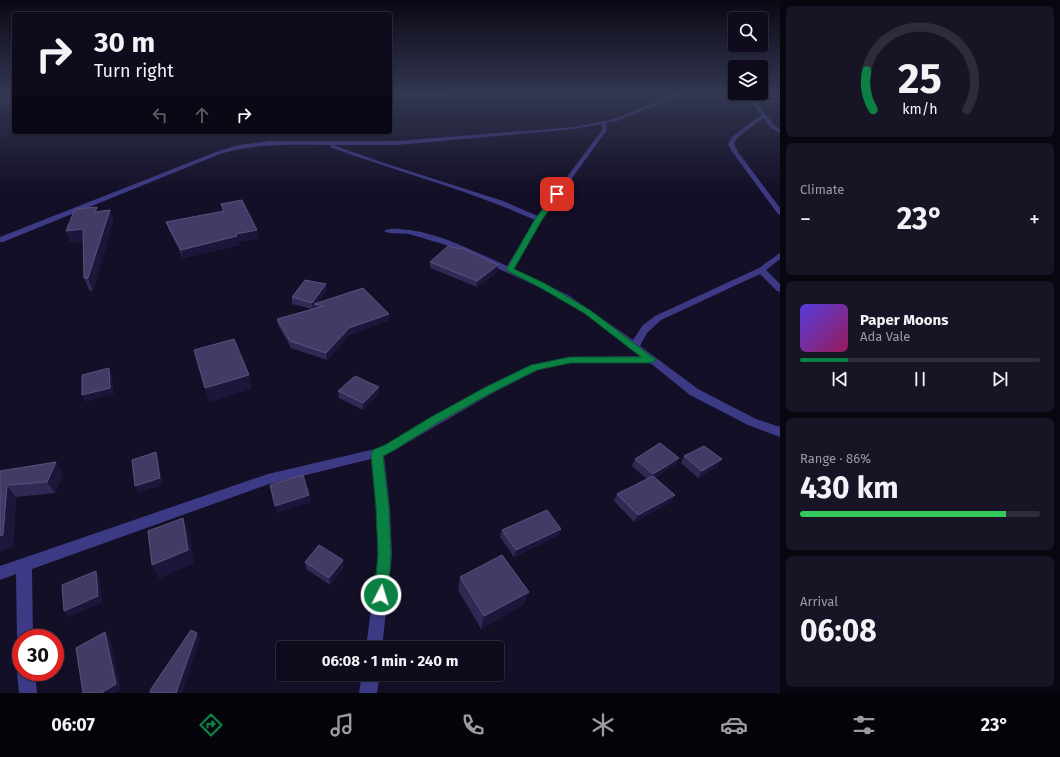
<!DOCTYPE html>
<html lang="en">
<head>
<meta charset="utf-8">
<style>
	body { margin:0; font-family:"Fira Sans",sans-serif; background:#171425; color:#f1f3f6; height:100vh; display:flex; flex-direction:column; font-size:15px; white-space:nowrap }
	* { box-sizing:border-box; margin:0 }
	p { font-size:13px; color:#9b9ba3 }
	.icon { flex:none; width:22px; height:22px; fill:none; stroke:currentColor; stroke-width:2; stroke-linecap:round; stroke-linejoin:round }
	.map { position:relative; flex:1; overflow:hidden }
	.details { display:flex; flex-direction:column; gap:6px; padding:6px; background:#08060f; width:280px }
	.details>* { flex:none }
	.top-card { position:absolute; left:12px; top:12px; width:380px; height:122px; border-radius:4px; box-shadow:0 1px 3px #0004,0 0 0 1px #2e2b3b; background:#0e0b1c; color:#f1f3f6; overflow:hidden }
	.tools { position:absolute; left:728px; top:12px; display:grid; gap:8px }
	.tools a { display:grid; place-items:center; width:40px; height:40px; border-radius:4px; background:#0e0b1c; box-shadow:0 1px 3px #0004,0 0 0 1px #2e2b3b; font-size:20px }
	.speed { position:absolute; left:12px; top:629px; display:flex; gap:8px; font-size:20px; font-weight:700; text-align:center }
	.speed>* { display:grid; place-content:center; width:52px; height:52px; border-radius:50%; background:#0e0b1c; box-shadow:0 1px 3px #0004,0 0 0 1px #2e2b3b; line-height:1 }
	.speed .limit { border:6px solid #d22; background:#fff; color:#111 }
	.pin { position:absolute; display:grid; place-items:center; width:34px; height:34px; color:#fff; margin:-17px; border-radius:8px; box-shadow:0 2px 6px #0006 }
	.me { position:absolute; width:44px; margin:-22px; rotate:5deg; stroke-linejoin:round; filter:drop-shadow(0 0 3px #0008) }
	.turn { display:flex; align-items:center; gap:14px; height:84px; padding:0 16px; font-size:18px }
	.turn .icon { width:52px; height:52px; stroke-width:2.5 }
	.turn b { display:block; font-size:28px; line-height:34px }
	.lanes { display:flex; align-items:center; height:38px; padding:0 16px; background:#0003; justify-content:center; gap:20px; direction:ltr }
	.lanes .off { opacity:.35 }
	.big { font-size:30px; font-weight:700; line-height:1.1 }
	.details .card { flex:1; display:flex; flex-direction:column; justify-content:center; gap:6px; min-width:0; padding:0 14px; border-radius:6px; background:#171425 }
	.details .dial { align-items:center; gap:0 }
	.dial svg { height:104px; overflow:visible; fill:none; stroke:#2e2b3b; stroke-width:7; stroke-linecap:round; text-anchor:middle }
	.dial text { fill:#f1f3f6; stroke:none }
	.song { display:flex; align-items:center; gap:12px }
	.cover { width:48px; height:48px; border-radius:6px; background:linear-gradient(135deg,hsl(250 70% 55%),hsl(330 70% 35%)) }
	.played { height:4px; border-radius:2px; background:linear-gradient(90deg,#0b8043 20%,#2e2b3b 20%) }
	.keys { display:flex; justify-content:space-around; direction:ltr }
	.heat { display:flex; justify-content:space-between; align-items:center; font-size:22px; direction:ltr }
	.charge { height:6px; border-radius:3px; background:linear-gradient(90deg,#34c759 86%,#2e2b3b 0) }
	.trip { position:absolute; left:276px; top:641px; width:228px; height:40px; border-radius:4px; background:#0e0b1c; box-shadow:0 1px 3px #0004,0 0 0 1px #2e2b3b; font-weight:700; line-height:40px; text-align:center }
	.dock { display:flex; height:64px; justify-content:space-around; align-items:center; background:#06040b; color:#9b9ba3 }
	.dock .icon { width:28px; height:28px }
	.dock .on { color:#0b8043 }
	.dock b { font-size:18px; color:#f1f3f6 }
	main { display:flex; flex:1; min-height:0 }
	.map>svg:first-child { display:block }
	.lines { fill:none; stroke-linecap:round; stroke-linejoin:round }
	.minor { fill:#3d3a85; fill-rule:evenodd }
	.wall { fill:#312854 }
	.shaded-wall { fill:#1d163a }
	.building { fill:#433a66; stroke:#5a527e }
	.route { fill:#0b8043; stroke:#07532c }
</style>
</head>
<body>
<main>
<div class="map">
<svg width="780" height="693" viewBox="0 0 780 693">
	<rect width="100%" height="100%" fill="#130f26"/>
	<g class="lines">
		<path class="minor" d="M431,94H474L390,98V96Z
			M677,94H683L617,121L606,123L607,130L542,219L514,269L568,295L633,340L643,325L655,316L759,268L780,253V259L766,270L780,284V292L777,291L760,274L661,320L647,333L640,346L698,389L756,419L780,427V437L748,425L690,395L649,362L570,363L538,370L491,394L393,451L384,456L390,508L392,555L382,648H366L378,555L376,508L371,459L269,484L32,569L33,638H21V645L19,644L17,638L16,574L0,580V566L268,474L375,449L385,445L483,388L531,365L570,357L641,356L607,329L562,299L539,287L446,245L409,234L388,233L384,231C388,228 394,229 399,229C437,231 473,251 507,266L535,220C469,190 398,172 330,147L331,145C293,145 257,143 220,154L3,242H0V237L216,152L238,145L270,141H397L574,127L614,119ZM602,124V130L538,216L503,201L381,162L333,145H397L574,129Z
			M746,94H750L753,98L780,101V103L755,101L774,125L780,129V133L770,127L763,118L737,138L734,144L738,152L780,208V215L778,214L733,153L728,144L733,136L761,115Z
			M14,100V102L0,103V101Z
			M21,665V672H35L37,693H19L17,672Z
			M362,674H380L377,693H359Z"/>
	</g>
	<path class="wall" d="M221,204L257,230L258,238L239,242V245L183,258L169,230L166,222L223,211Z
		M97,207L98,211L110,210L113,221L93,291L89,290L84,278L83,241L70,242L66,231Z
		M430,262L497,272L477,287L430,268Z
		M327,290L318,302L389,314V320L349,335L327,360L291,348L278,325L277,319L312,309L292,304V297Z
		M379,387V394L363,410L339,398L338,391Z
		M684,456L722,459L717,466L698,478L681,463Z
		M679,458L675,464L655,478L671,502L634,522L614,501L617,494L647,479L632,466L635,459Z
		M56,462L63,474L55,493L16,497L13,547L0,551V471Z
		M561,529L559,535L514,557L500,537L502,530Z
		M305,562L344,567L330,585L306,569Z
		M460,577L529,592L524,604L481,629L458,590Z"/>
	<path class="shaded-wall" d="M97,207L101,218L95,212Z
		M110,210L113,221L93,291L88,278Z
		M83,229L88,240L70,242L66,231Z
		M257,230L258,238L239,242V245L183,258L181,250L236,234Z
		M498,265L497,272L477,287V281Z
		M326,284L327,290L317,304H314L315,307L313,309L312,303Z
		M389,314V320L349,335L327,360L326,353L349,328Z
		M109,368L112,375L114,394L86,402L82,395Z
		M249,375L252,389L209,402L205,388Z
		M379,387V394L363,410V403Z
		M156,452L158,459L163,485L138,493L135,486Z
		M679,458L675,464L650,481L653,474Z
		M722,459L717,466L698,478L702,471Z
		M56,462L63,474L55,493L47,482Z
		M7,485L16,497L13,547L0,551V536Z
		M309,495L311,502L277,513L275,506Z
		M675,495L671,502L634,522L638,515Z
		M183,518L189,532L194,563L159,579L152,565Z
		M561,529L559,535L514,557L516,550Z
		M343,560L344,567L330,585L329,578Z
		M96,571L100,578L102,603L69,617L64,611Z
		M529,592L524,604L481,629L484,616Z
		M105,632L110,638L121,690L116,693H101Z
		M197,633L200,639L182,693H176Z"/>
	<path class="building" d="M242,200L257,230L236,234L237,236L181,250L166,222L224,211L221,204Z
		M97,207L95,212L110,210L88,278H84L83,229L66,231L75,209Z
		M448,246L460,249L462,248L498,265L477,281L430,262Z
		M305,280L326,284L312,303L292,297Z
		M363,288L389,314L349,328L326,353L290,341L277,319L324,306L314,304Z
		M234,339L249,375L205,388L194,350Z
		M109,368L110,388L82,395V375Z
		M355,376L379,387L363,403L338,391Z
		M660,443L679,458L653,474L635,459Z
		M704,446L722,459L702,471L684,456Z
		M156,452L160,478L135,486L132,460Z
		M56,462L47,482L7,485L3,535L0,536V471Z
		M303,475L309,495L275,506L270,485Z
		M653,476L675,495L638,515L617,494Z
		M547,510L561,529L516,550L502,530Z
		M183,518L188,550L152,565L148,531Z
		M319,545L343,560L329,578L305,562Z
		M502,555L529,592L484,616L460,577Z
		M96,571L98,596L64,611L62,585Z
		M191,630L197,633L176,693H150L151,689Z
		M105,632L116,684L101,693H83L76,648Z"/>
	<linearGradient id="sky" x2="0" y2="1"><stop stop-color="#0a0815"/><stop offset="0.49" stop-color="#333752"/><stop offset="1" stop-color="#333752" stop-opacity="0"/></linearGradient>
	<rect width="780" height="191" fill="url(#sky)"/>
	<path class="route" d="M555,193L560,194L542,220L514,269L544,283L590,310L656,360L651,363H570L537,370L491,393L439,422L393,451L383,456L389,508L391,555L388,595L386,600L381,602L376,600L374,595L378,555L376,508L371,454L373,450L385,445L431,417L484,388L531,365L570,357H641L584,313L539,287L506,270L535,219Z"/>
</svg>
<div class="tools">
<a><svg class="icon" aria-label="search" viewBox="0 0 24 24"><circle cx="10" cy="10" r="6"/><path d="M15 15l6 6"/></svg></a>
<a><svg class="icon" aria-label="layers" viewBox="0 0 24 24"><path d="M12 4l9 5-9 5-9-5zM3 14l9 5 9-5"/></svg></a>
</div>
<div class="speed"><div class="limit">30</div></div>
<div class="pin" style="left:557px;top:194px;background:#d93025"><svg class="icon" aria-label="arrive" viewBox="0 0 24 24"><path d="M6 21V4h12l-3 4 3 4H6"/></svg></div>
<svg class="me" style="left:381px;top:595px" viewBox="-20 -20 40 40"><circle r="17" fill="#0b8043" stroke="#fff" stroke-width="3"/><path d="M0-11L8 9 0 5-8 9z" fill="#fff"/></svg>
<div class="trip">06:08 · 1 min · 240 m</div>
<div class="top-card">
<div class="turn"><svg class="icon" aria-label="right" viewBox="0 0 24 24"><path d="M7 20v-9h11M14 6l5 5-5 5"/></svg><div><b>30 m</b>Turn right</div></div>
<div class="lanes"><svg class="icon off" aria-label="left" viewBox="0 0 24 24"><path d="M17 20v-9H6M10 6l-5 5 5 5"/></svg><svg class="icon off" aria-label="ahead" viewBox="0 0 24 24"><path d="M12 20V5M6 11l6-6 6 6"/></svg><svg class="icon" aria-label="right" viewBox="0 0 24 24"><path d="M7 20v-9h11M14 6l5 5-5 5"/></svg></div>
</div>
</div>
<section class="details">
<div class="card dial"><svg viewBox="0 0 100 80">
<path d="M14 69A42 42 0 1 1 86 69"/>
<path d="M14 69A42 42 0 0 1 9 39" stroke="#0b8043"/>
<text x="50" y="56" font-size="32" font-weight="700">25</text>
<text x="50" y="72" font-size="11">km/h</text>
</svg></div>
<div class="card"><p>Climate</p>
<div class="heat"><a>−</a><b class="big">23°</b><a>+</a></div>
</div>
<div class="card">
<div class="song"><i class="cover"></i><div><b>Paper Moons</b><p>Ada Vale</p></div></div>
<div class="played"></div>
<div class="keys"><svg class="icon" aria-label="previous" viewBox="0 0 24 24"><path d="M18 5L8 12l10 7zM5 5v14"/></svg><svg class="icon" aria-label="pause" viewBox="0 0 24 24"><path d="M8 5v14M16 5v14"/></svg><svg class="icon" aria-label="next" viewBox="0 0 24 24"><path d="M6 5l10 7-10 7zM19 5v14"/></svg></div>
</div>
<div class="card"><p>Range · 86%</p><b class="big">430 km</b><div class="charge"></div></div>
<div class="card"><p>Arrival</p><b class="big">06:08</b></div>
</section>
</main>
<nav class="dock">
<b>06:07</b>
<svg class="icon on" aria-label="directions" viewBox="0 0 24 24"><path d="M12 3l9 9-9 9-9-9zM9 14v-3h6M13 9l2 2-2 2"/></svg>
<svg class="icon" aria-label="music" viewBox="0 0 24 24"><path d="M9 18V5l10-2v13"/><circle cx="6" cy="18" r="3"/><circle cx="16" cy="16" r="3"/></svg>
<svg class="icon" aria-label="phone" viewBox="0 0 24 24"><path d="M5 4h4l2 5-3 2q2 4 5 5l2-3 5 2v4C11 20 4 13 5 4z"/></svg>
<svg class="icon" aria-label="climate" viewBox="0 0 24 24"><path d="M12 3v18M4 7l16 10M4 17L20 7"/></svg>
<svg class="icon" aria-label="car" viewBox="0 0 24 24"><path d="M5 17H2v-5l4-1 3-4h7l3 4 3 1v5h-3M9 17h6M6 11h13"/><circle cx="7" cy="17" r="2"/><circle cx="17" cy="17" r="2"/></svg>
<svg class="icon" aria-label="filters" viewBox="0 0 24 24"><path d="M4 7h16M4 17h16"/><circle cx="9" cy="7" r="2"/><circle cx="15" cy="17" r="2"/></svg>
<b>23°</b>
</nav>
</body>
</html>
